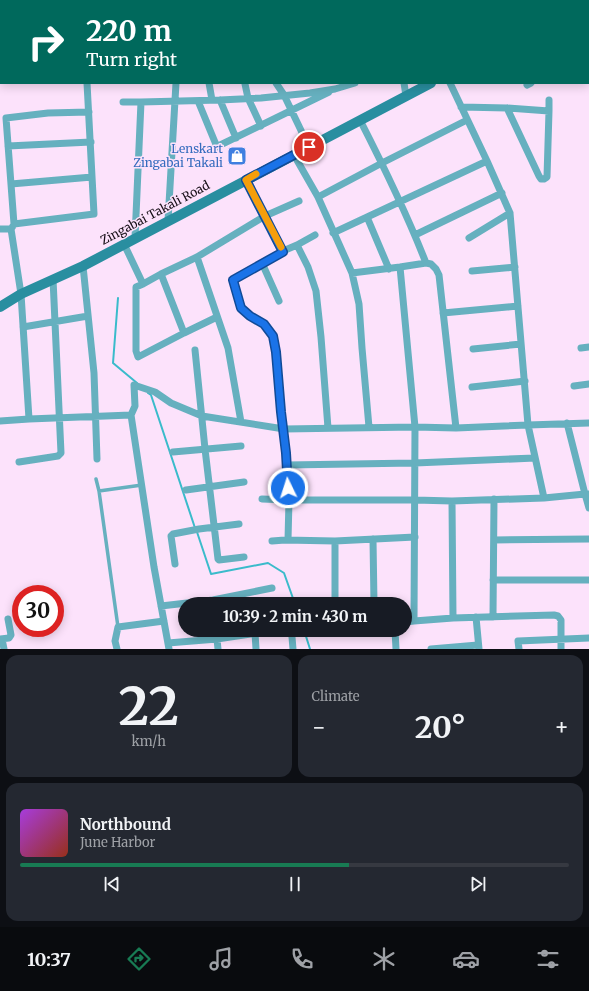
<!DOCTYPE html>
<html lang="en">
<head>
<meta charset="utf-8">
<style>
	body { margin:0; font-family:Merriweather,serif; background:#242831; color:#f1f3f6; height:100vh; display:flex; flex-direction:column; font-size:15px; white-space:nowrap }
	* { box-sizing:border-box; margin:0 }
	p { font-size:13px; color:#9ea1a6 }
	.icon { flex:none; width:22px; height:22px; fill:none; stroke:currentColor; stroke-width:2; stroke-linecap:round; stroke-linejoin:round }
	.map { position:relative; height:649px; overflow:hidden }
	.sheet { display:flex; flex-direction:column; gap:6px; padding:6px; background:#0d0f14; flex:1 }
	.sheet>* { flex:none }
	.guide { position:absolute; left:0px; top:0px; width:589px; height:84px; box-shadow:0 2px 10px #0003; background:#00695c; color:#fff; overflow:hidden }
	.speed { position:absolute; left:12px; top:585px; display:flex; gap:8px; font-size:20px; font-weight:700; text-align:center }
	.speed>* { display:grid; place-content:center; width:52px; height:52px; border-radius:50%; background:#171b24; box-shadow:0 2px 10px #0003; line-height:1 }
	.speed .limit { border:6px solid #d22; background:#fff; color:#111 }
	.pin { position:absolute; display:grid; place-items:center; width:34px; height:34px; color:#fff; margin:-17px; border:2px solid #fff; border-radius:50%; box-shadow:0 1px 4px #0007 }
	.me { position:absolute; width:44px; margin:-22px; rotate:356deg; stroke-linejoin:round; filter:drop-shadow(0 0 3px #0008) }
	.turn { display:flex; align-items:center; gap:14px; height:84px; padding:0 20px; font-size:18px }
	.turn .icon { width:52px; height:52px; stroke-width:2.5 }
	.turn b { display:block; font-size:28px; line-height:34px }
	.big { font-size:30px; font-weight:700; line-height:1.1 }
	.sheet .tile { flex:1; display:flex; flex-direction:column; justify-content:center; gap:6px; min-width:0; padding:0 14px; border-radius:12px; background:#242831 }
	.sheet .dial { align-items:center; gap:0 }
	.dial b { font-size:52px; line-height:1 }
	.song { display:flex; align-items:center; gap:12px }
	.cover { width:48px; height:48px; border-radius:6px; background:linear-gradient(135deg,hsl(280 70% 55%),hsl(10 70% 35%)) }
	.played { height:4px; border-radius:2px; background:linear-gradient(90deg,#187b53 60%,#363941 60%) }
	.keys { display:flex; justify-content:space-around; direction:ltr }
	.heat { display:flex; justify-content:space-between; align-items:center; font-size:22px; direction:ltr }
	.sheet .tiles { flex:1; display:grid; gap:6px; grid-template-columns:1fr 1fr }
	.tile:last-child { grid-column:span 2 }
	.trip { position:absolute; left:178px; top:597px; width:234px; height:40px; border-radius:20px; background:#171b24; box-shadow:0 2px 10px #0003; font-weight:700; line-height:40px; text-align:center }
	.tab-bar { display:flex; height:64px; justify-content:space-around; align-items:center; background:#090b0e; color:#9ea1a6 }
	.tab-bar .icon { width:28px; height:28px }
	.tab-bar .active { color:#187b53 }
	.tab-bar b { font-size:18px; color:#f1f3f6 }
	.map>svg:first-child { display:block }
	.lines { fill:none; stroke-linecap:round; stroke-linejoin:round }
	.stream { stroke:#3abbcb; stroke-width:2 }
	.lane { stroke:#66b0bf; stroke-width:3.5 }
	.street { stroke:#66b0bf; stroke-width:7 }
	.secondary { stroke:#298ea0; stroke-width:10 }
	.route-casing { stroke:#114b97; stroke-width:10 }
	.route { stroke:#1a73e8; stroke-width:7 }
	.slow { stroke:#f59e0b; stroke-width:7 }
	.labels { text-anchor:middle; stroke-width:3; stroke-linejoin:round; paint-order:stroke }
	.shop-label { font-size:12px; fill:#366cbe; stroke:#fce2fb; text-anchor:end }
	.street-label { font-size:12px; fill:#150d15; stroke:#fce2fb }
</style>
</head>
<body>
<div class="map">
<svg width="589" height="649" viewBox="0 0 589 649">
	<rect width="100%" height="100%" fill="#fce2fb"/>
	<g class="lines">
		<path class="stream" d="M118,298L113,363L137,383
			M148,393L151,395L195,528
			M197,532L211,574L268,563L284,573L295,604
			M304,630L310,649"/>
		<path class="lane" d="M96,479L99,491L142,485
			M99,491L118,627"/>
		<path class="street" d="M36,0V1
			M73,0V1
			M104,0V1
			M141,0V1
			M163,0V1
			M190,0V1
			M224,0V1
			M264,0V1
			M380,0V1
			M419,0V1
			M577,0V1
			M325,1V0
			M447,1V0
			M488,1V0
			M0,18H1
			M588,53H589
			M588,71L589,73
			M0,74H1
			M87,83L94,214L14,224L6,118L48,113L89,112
			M209,83L212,100
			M276,83L284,95L309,147
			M404,83L406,96
			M450,83L487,161
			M245,84L248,98L261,126
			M527,85L531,83
			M220,100L236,138
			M198,101L217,147
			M123,102H141
			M461,107L507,108L549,111L547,177L544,179H541L539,176L507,108
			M549,111V100
			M360,120C384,167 407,214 426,263
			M8,146L91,142
			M212,149L329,92
			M246,180L283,251L297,245L308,267L316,291L321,337L328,428
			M11,184L92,177
			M318,197L382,163L467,120
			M510,213L528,425L589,423
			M367,217L389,269
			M168,221L176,83
			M0,229H11L13,226
			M11,229L21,294L29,419
			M333,233L487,161L510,213L469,238
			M415,235L502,193
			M135,238L141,102L220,100L261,98L310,93L335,89L355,83
			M124,244L143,284L161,274L184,333
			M297,245L315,235
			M283,251L233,280L241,308L250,316L264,324L273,335L276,352L287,465L289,500L288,540
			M197,257L228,348L241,422
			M262,263L279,301
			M83,266L94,373L97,459
			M400,267L415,427L414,621L405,622
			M472,271L515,267
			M352,273L359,304L362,348L369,427
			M161,274L197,257L265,216L299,201
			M143,284L136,287V351L138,357L184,333L217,317
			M443,313L518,306
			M23,327L88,316
			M581,348L589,347
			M473,349L521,344
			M195,350L205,449L218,559L219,560L244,557
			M574,386L589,384
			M472,387L525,381
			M131,415L135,406L134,385L155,392L171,403L202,416L284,429L415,427L456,428L439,275L436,269L431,264L426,263L400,267L352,273L318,197L294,155
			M0,421L29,419L131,415L154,567L169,649
			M567,423L585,494H589
			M456,428L528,425L544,498
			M173,452L241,446
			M19,462L58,456L61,453L53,279
			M287,465L415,463L535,458
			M186,490L244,482
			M262,499L289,500H415L452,501L544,498L585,494L589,508
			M452,501L453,618
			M373,539L374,604
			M494,540L589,539
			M272,541L285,540L335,541L415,537
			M175,564L171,536L173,534L199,529L239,524
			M493,580H589
			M335,604V541
			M161,606L213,600L272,588
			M476,617L479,649
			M493,617L494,499
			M414,621L453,618L554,615L558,616L561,620V649
			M216,630L217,639L278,630
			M290,630L292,637L293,649
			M395,630L396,649
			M255,633L256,649
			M0,639L9,638L11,635L8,619
			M2,639L4,649
			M168,643L217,639L218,649
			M117,649L115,641L118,627L164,621
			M431,649L478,645
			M519,649L518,641L589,638"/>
		<path class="secondary" d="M588,3L589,2
			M0,307L21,294L83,266L431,83"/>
	</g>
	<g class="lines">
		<defs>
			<path id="route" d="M288,488L286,453L281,412L276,352L273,336L264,324L250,316L241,308L233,280L283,252L246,180L309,147"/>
		</defs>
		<use href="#route" class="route-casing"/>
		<use href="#route" class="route"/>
		<path class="slow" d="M256,174L246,180L281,247"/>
	</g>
	<defs>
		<symbol id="shop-square" viewBox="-11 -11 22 22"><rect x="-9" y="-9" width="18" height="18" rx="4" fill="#3f7fe0" stroke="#fce2fb"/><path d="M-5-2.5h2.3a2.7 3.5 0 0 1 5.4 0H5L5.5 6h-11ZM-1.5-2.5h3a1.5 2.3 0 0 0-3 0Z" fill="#fff"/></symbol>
	</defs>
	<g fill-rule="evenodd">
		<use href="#shop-square" x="226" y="145" width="22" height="22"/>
	</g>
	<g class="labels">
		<g class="shop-label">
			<text x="223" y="153">Lenskart<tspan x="223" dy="14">Zingabai Takali</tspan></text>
		</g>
		<g class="street-label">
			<text transform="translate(155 213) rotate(-28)" y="4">Zingabai Takali Road</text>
		</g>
	</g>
</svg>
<div class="speed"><div class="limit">30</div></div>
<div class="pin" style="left:309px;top:147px;background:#d93025"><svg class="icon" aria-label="arrive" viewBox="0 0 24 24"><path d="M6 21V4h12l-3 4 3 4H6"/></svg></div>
<svg class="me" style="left:288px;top:488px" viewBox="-20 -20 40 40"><circle r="17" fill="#1a73e8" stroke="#fff" stroke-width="3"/><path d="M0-11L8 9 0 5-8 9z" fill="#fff"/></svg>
<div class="trip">10:39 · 2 min · 430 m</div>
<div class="guide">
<div class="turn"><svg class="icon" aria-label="right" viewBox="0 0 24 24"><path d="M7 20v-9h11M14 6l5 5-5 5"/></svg><div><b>220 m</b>Turn right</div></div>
</div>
</div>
<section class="sheet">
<div class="tiles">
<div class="tile dial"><b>22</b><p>km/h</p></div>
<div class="tile"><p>Climate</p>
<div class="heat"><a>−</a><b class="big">20°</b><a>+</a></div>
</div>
<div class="tile">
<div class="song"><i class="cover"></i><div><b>Northbound</b><p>June Harbor</p></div></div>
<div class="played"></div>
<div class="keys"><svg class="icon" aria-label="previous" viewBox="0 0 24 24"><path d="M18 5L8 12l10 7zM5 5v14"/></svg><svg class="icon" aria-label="pause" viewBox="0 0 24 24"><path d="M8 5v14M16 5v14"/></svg><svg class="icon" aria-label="next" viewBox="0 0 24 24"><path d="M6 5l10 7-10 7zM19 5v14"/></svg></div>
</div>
</div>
</section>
<nav class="tab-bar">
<b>10:37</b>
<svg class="icon active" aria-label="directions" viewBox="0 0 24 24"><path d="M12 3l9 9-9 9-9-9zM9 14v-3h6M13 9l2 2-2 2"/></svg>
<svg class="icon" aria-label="music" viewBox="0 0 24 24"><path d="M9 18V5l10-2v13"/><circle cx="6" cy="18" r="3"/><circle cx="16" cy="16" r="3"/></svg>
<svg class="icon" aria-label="phone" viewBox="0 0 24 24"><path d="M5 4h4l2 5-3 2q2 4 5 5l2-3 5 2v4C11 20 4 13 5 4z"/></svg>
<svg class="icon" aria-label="climate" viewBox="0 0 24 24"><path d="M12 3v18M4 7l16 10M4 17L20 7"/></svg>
<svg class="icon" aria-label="car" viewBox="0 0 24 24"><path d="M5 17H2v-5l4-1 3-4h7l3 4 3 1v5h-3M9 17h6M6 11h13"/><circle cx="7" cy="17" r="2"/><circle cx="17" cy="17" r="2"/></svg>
<svg class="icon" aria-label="filters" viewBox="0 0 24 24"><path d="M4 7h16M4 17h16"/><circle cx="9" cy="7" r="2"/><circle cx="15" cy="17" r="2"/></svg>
</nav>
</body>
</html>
